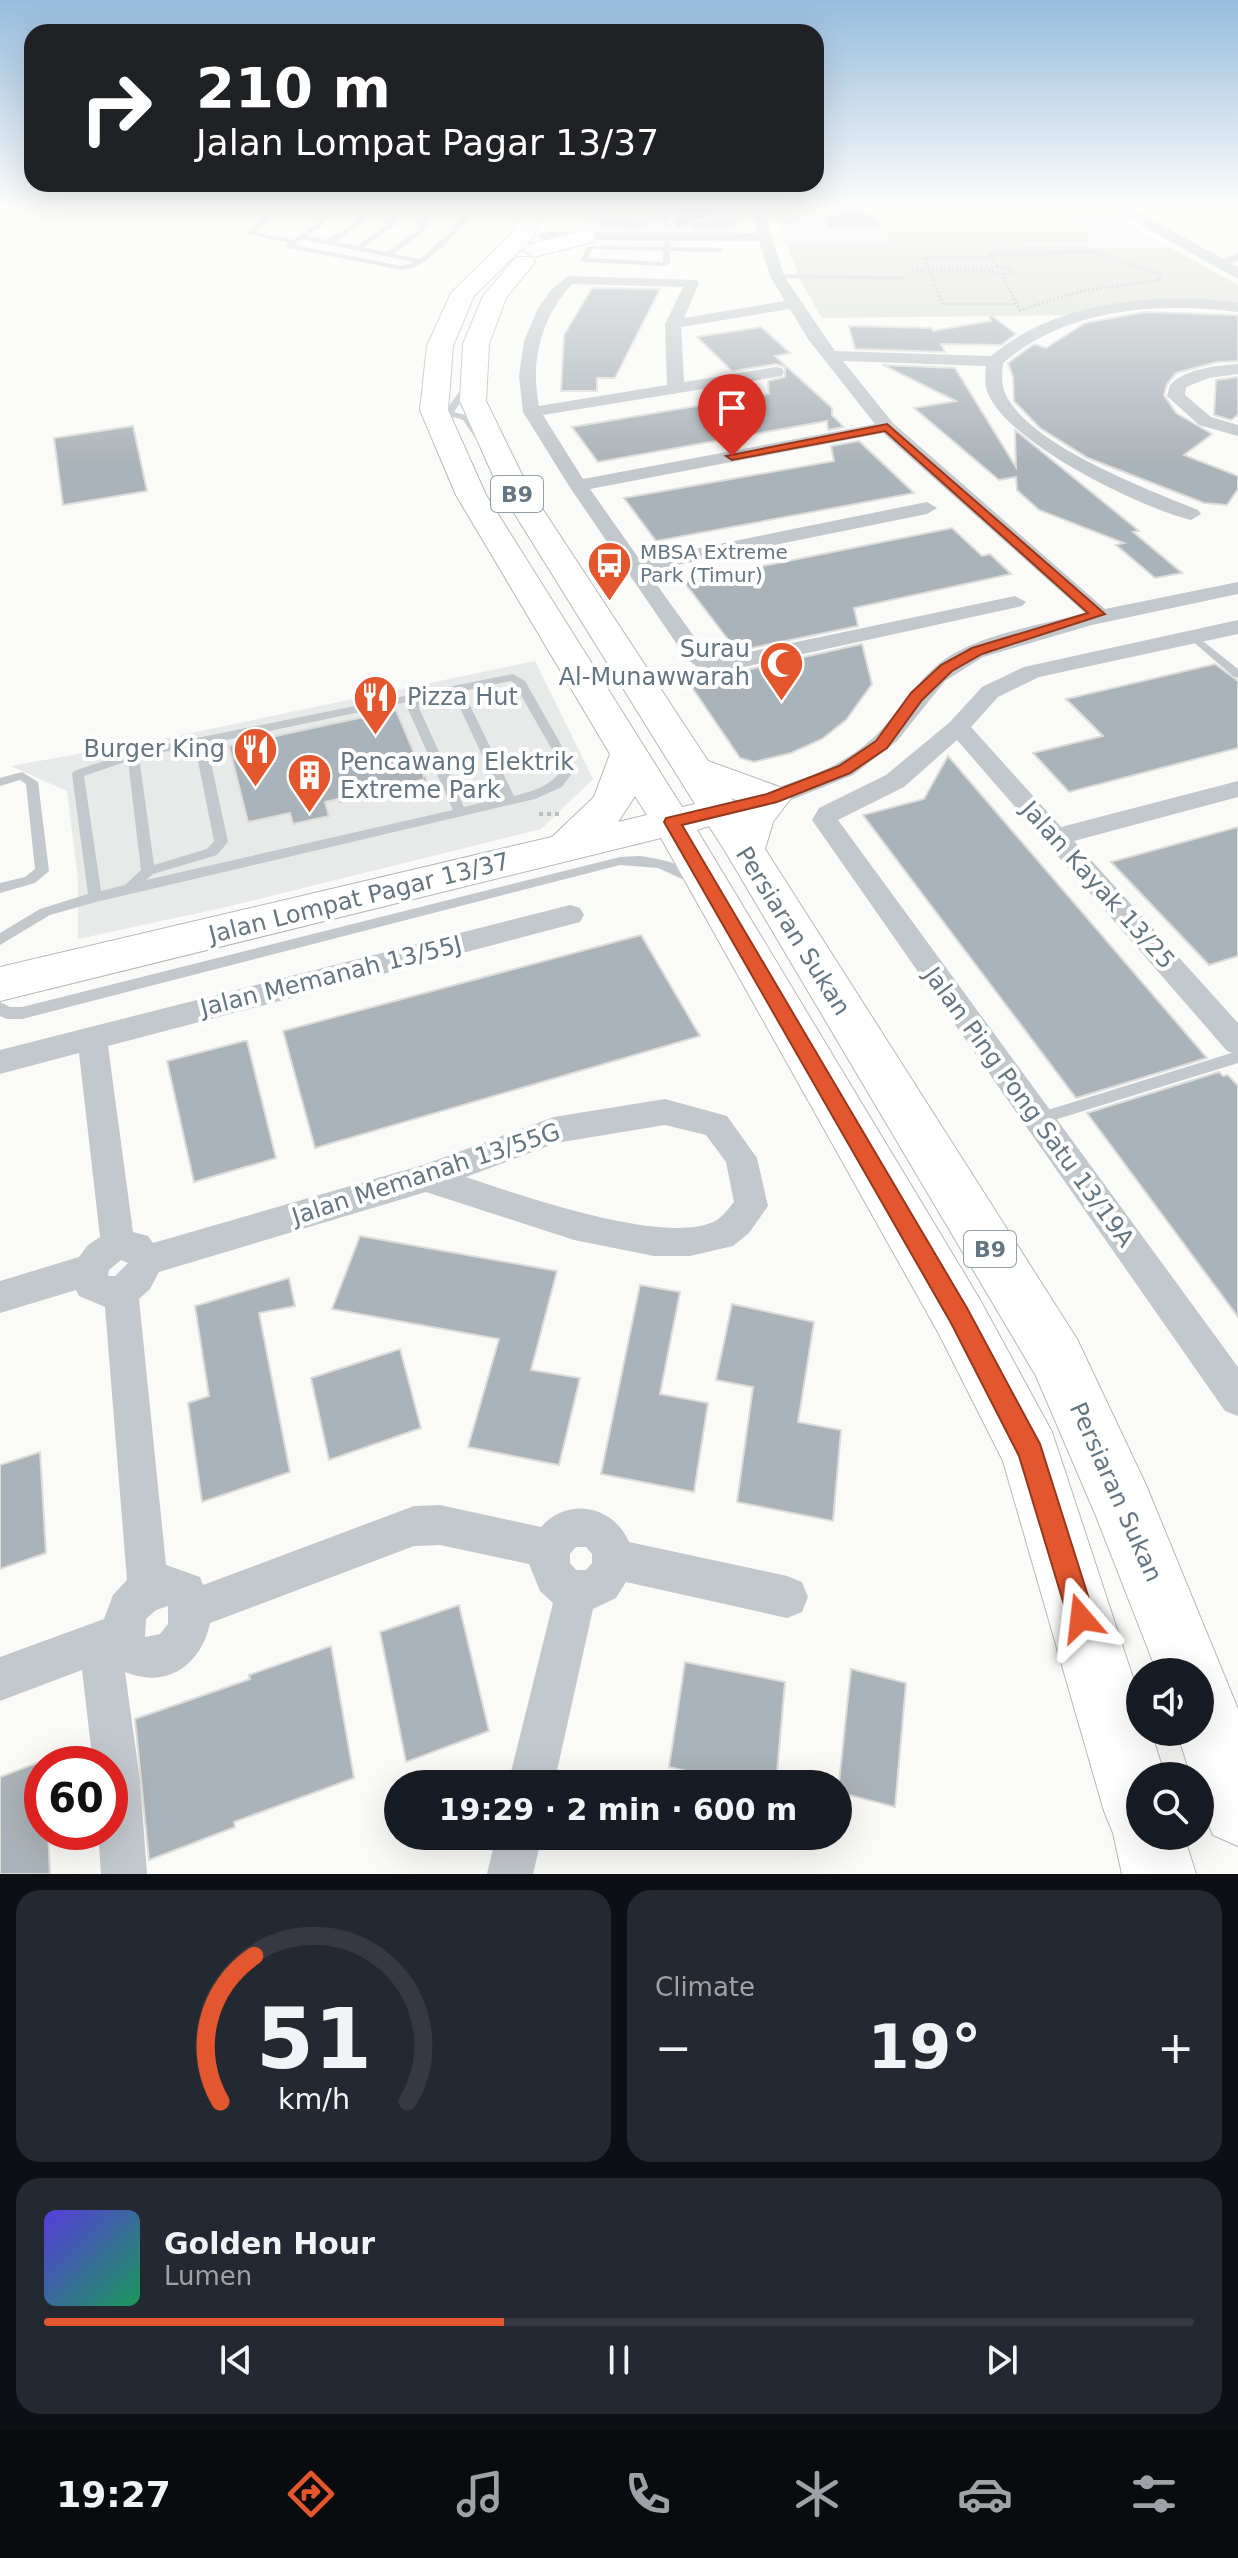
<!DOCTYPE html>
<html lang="en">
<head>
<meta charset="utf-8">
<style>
	body { margin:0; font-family:"DejaVu Sans",sans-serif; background:#242831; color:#f1f3f6; height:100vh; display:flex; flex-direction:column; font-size:30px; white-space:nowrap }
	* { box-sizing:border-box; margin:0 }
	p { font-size:26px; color:#9ea1a6 }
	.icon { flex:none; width:44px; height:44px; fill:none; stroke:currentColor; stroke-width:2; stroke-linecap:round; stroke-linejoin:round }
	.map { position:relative; height:1874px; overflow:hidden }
	.panel { display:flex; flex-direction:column; gap:16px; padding:16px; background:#0d0f14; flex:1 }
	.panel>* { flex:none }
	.top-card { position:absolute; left:24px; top:24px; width:800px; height:168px; border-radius:24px; box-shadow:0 8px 32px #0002; background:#202124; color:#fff; overflow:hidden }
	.buttons { position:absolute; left:1126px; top:1658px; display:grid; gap:16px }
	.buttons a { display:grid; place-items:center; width:88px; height:88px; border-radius:50%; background:#171b24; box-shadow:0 8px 32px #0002; font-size:40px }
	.speed { position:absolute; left:24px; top:1746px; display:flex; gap:16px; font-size:40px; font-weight:700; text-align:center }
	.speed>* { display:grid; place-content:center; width:104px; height:104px; border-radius:50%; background:#171b24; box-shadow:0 8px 32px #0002; line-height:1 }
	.speed .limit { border:12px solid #d22; background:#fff; color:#111 }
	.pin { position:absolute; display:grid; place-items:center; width:68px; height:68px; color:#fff; margin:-82px -34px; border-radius:50% 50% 50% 0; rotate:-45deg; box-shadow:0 0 8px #0007 }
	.pin .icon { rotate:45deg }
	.me { position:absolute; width:88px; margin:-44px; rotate:343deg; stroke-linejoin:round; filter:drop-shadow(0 0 6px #0008) }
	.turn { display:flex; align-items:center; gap:28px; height:168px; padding:0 40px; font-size:36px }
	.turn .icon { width:104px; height:104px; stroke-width:2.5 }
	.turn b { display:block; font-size:56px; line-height:68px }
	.big { font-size:60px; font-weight:600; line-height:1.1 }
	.panel .tile { flex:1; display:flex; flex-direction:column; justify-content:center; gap:12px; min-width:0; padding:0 28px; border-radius:24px; background:#242831 }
	.panel .dial { align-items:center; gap:0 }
	.dial svg { height:208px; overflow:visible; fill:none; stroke:#363941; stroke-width:7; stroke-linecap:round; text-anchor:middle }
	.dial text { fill:#f1f3f6; stroke:none }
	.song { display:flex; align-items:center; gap:24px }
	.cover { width:96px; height:96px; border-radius:12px; background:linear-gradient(135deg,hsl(250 70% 55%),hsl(150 70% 35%)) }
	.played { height:8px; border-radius:4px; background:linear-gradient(90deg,#e4572e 40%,#363941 40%) }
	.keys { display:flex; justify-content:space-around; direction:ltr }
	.heat { display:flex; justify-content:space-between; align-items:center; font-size:44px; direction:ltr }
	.panel .tiles { flex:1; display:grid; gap:16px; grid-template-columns:1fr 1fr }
	.tile:last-child { grid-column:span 2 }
	.trip { position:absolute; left:384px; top:1770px; width:468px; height:80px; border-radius:40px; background:#171b24; box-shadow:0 8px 32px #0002; font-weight:600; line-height:80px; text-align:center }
	.dock { display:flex; height:128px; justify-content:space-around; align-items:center; background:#090b0e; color:#9ea1a6 }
	.dock .icon { width:56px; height:56px }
	.dock .on { color:#e4572e }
	.dock b { font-size:36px; color:#f1f3f6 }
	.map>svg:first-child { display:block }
	.built { fill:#e8e9e9 }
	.green { fill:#dadfd7 }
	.building { fill:#aab3b9; stroke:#dcdcda; stroke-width:2 }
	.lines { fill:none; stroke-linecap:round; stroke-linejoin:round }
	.primary-casing { stroke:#b5babe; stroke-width:2 }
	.path-far1 { stroke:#bbbfc2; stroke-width:3; stroke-dasharray:2 2; stroke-linecap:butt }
	.path { stroke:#bbbfc2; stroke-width:4; stroke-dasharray:4 4; stroke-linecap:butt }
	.service { fill:#c3c8cc; fill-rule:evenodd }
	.minor { fill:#c3c8cc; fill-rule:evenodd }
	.tertiary { fill:#c3c8cc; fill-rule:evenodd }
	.primary { fill:#fff; fill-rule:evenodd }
	.route { fill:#e4572e; stroke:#94391e; stroke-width:2 }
	.labels { text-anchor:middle; stroke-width:8; stroke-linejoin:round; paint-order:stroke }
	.far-poi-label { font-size:20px; fill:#657683; stroke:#fff; text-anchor:start }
	.shield { fill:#fff; stroke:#939fa8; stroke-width:2 }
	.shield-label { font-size:22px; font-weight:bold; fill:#657683 }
	.poi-label { font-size:24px; fill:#657683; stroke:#fff; text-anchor:end }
	.street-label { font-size:24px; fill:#657683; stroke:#fff }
</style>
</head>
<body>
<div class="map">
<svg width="1238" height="1874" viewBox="0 0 1238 1874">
	<rect width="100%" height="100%" fill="#fafaf8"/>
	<path class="built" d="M584,204H741L747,229L733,233H603L584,224Z
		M779,204H1093L1171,248L787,244L780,225Z
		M535,661L593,779L541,829L231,906L78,939V879L67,791L11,766L172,737Z"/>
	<path class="green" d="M888,204H1054L1093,242L941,245L1171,248L1238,285V302L1218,300L1169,302L1073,315L822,318L799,278L787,244L892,245L873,206Z"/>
	<path class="building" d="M679,204H718L720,215L691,220L688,225L675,230Z
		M819,204H867L879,227L828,228Z
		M592,288L660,289L615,378H597V391H561L564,335Z
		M1145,312L1238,315V361L1217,362L1176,373L1167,384L1164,395L1176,413L1212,434L1184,455L1238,476V489L1227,505L1204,503L1088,458L1040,428L1014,401L1013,377L1008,363L1030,347L1035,344L1046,348L1085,323Z
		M988,313L1016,334L1001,345L941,344L945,352L855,349L849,326L931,328L933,331L991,321Z
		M761,327L790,353L775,356L832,408V415L844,427L828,430L827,421L598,462L572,427L769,394L768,381L785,377V367L776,364L732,371L697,337Z
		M883,365L955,368L1016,467L1015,430L1139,531L1133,532L1182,573L1155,578L1116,545L1124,543L1039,510L1017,490L1016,477L999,480L914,408L956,401Z
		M1238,377V415L1231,420L1214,415L1216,380Z
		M133,426L147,491L63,505L54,438Z
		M859,441L914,493L656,541L624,498L834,461L831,446Z
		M952,528L982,556L990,554L1011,574L854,608L858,626L737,651L684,582Z
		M862,644L872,684L846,720L822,739L791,753L754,762L740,758L689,683Z
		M1215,664L1238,681V748L1069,792L1033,753L1103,736L1066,699Z
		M396,710L425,779L325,802L329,816L293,824L290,813L248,822L229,746Z
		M948,756L1207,1058L1076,1098L863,815L924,799Z
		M1238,827V956L1209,965L1111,862Z
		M641,935L700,1036L315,1148L283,1031Z
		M244,1041H247L276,1158L194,1182L167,1061Z
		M1219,1072L1223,1076L1228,1075L1238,1086V1317L1087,1113Z
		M360,1236L557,1271L531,1370L580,1378L559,1465L468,1447L499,1339L332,1309Z
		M289,1278L295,1306L259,1313L290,1472L202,1502L188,1403L209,1396L195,1306Z
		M640,1285L680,1292L660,1394L708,1403L694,1492L601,1474Z
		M732,1304L814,1322L798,1422L841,1430L833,1521L737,1502L753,1387L716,1380Z
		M400,1349L421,1428L329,1460L311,1378Z
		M40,1452L46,1553L0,1569V1465Z
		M459,1605L489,1731L406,1762L380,1632Z
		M331,1646L354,1778L234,1822L235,1827L149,1860L135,1719L250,1679L249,1675Z
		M685,1662L785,1682L776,1784H745L669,1767Z
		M851,1669L906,1683L895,1807L838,1792Z
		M42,1761V1832H48L50,1874H0V1777Z"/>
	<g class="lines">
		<defs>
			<path id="primary" d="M526,204H546L532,239L474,296L453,346L448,410L486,495L682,807L695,804L498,487L460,401L463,344L483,296L516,257H532L535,262L506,298L489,344L486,401L528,487L708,761L785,789L791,798L773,822L765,849L1077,1339L1146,1485L1238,1709V1846L1213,1835L1200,1804V1776H1191L1177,1732H1200V1672H1157L1096,1516L1036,1376L725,851L709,826L697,830L979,1298L1052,1432L1140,1699V1732H1151L1165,1776H1140V1836H1184L1196,1874H1122L1113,1833L1104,1811L1003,1461L939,1334L661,838L0,1001V967L552,837L594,797L610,754L456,495L420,410L427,346L451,293L514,231ZM635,796L647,815L618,822ZM731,798L745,803L739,810Z
				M585,230L593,232L596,237L593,242L534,257L523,250L526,245Z"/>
		</defs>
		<use href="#primary" class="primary-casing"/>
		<path class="path-far1" d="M992,257L924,258L943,304H1016
			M997,266L990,254L1096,252L1161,275L1159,280L1082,291L1020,310L1002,275
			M997,266L1010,269L1012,272L1002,275L987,270Z
			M912,270H987"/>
		<path class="path" d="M339,801L426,779
			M539,814H561"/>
		<path class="service" d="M275,204H282L255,232L293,240L317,224L331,204H338L321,226L307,236L327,240L350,226L367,204H373L360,224L335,242L356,246L389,224L400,204H406L394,226L363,247L387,252L418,230L431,204H437L423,232L394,254L420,259L450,232L469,204H475L463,225L445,245L424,262L412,268L402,270L288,248L285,246L288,243L248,234V232ZM302,239L414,262L402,266L294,245Z
			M663,204H669L668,225L665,227L662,225Z
			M668,236L671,238V247L720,248L724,250L720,252L670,251V263L664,266L585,262L581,260L586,248L592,246L664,247L665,238ZM595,249L663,251V262L589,258L591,250Z
			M777,274L902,276L906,278L902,280L774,278L773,276Z
			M469,378L476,380L454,412L469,416L485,440L481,443L478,442L463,420L449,416L441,418V414L430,410L434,407L446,410Z
			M1194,634L1238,669V678L1234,677L1190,639V635Z
			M513,674L525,681L575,769L562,787L535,799L96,902L50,915L0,945V933L40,909L88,894L72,774L74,771L133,751ZM511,681L514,683L563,769C550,786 534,791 514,796L463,691ZM453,693L502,798L464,807L419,708L432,701V697ZM417,700L407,707L453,810L146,880L153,874L217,855L228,842L207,744ZM195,746L214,841L207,849L154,865L139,757ZM128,761L141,870L125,885L101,891L84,776Z
			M22,772L38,782L49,871L35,883L0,893V883L25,877L35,869L26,784L20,780L0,786V778Z
			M640,856C661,859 687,864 702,880L695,885L658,868L620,865L22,1019H7L0,1016V1002L10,1007H22L620,857Z
			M1238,1051V1063L1038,1125L1032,1124L1030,1119L1032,1114L1038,1113Z"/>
		<path class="minor" d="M596,204H610L612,218L639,221L646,225L639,229L602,225L596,215Z
			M721,204H735L736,224L720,229H691V223L724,219Z
			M749,204H762L784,276L835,351L991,356C1058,300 1154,293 1238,302V312C1157,302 1067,308 1003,363C1002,373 1001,384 1005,393C1028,445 1147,489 1198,510L1201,514L1191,520C1138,507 1013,445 989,396C984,386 985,376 986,366L843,361L893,423L1105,609L1238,582V594L1092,625L983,657L945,681L897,741L853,775L791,800L718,819L709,817L705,811L709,805C766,790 826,780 872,739C901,713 916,677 951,655C990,632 1041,625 1085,613L883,433L590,489L640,560L927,502L937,508L927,514L647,571L703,649L711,655L725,657L1015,596L1026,602L1022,606L725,671L696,666L687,659L569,486L523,412L519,376L524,341L538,308L551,290L568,276L697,280L699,283L684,318L785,301L770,276L759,241L545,240L538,236L545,232L757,233ZM572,284L683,287L665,324L667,385L539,406C530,361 541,318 572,284ZM790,309L808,339L875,424L583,479L543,415L782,376L784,372L782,368L776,367L684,382L681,327Z
			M1238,253V261L1217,267L1210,263Z
			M1238,364V374L1209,378L1186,387L1185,395L1211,417L1238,425V436L1199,425L1167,396L1170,385C1186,368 1216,366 1238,364Z
			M1238,620V634L1039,677L998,697L971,727L1061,827L1238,781V797L1074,841L1238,1023V1055L1227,1051L957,740L904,787L838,820L1238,1367V1416L1225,1411L812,820L819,808L886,775L950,722L982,687L1024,667Z
			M570,905L580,908L584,915L580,922L108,1046L133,1232L148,1236L153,1243L423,1165L554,1117L665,1099L727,1116L757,1158L768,1206L749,1233L733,1246L690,1256H654L574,1240L426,1192L159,1272L150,1289L139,1299L166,1565L200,1577L203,1585L414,1506L440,1505L541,1527C568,1496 614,1506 629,1542L787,1576L802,1582L808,1597L802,1612L787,1618L626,1582L616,1598L593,1609L554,1784H508L553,1603L540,1591L529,1564L440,1545L414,1546L210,1623C201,1666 166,1689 125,1672L140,1780L147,1874H101L98,1832H110V1764H93L82,1670L0,1701V1657L104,1619L113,1595L127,1580L105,1307L79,1296L76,1290L0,1313V1281L79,1257L88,1245L100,1237L79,1053L0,1074V1050ZM665,1125L706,1135L726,1162L734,1202C729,1208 723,1216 717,1220C669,1248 517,1194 466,1177L556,1143ZM121,1260L128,1263L115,1276H108L109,1270ZM576,1547H586L592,1554V1563L586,1570H576L570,1563V1554ZM168,1606V1624L160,1634L145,1637L146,1619L156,1610Z
			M496,1836H542L533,1874H487Z"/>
		<path class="tertiary" d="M1103,204H1123L1238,267V279Z"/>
		<use href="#primary" class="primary"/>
	</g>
	<linearGradient id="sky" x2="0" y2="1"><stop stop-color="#96bcdc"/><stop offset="0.44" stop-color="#fdfdfc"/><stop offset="1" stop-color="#fdfdfc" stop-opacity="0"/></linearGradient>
	<rect width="1238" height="467" fill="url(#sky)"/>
	<path class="route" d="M887,424L1105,614L982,654L952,671L922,700L887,748L850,773L777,802L682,825L967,1308L1040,1444L1095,1618L1091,1627L1081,1631L1072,1627L1068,1618L1019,1456L951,1323L664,822L666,818L767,794L839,766L876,741L911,693L941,665L972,648L1088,613L885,431L732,460L726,456Z"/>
	<defs>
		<symbol id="bus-pin" viewBox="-11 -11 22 30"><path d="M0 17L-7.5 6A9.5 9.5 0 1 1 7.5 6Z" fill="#e4572e" stroke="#fff"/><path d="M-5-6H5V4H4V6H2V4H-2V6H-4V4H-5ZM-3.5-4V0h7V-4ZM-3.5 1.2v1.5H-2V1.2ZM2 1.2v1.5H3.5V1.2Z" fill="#fff"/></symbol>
		<symbol id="mosque-pin" viewBox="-11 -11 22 30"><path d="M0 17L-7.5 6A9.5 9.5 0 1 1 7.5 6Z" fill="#e4572e" stroke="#fff"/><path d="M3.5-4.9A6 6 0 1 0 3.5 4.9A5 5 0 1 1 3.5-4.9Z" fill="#fff"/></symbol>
		<symbol id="restaurant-pin" viewBox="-11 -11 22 30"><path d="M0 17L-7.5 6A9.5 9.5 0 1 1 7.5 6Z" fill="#e4572e" stroke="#fff"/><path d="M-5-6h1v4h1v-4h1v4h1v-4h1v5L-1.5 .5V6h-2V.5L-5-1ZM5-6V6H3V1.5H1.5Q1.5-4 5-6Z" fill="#fff"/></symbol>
		<symbol id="building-pin" viewBox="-11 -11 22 30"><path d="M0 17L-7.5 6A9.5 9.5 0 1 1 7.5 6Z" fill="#e4572e" stroke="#fff"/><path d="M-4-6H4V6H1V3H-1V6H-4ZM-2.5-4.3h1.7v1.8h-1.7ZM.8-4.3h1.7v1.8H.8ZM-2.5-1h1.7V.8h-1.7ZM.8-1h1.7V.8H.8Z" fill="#fff"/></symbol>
	</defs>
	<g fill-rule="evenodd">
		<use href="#bus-pin" x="584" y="538" width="51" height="69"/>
		<use href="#mosque-pin" x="756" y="638" width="51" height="69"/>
		<use href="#restaurant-pin" x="350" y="672" width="51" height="69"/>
		<use href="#restaurant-pin" x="230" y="724" width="51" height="69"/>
		<use href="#building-pin" x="284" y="750" width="51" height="69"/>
	</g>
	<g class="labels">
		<g class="far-poi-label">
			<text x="640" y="559">MBSA Extreme<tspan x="640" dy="23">Park (Timur)</tspan></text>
		</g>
		<g class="shield">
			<rect x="491" y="476" width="52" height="36" rx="6"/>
			<rect x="964" y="1231" width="52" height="36" rx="6"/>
		</g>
		<g class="shield-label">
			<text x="517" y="502">B9</text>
			<text x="990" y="1257">B9</text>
		</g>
		<g class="poi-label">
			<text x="750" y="657">Surau<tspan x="750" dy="28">Al-Munawwarah</tspan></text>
			<text x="407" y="705" text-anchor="start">Pizza Hut</text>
			<text x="225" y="757">Burger King</text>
			<text x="340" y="770" text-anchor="start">Pencawang Elektrik<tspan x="340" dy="28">Extreme Park</tspan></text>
		</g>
		<g class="street-label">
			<text transform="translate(1098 885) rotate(48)" y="8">Jalan Kayak 13/25</text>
			<text transform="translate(359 898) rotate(-14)" y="8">Jalan Lompat Pagar 13/37</text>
			<text transform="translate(793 931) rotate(58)" y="8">Persiaran Sukan</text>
			<text transform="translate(331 976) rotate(-14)" y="8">Jalan Memanah 13/55J</text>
			<text transform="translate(1029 1107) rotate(54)" y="8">Jalan Ping Pong Satu 13/19A</text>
			<text transform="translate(426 1174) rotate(-18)" y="8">Jalan Memanah 13/55G</text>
			<text transform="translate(1116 1492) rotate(66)" y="8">Persiaran Sukan</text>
		</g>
	</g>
</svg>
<div class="buttons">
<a><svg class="icon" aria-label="sound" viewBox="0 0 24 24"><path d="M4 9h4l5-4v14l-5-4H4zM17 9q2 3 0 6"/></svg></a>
<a><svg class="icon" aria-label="search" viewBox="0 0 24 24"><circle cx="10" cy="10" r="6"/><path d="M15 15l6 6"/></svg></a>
</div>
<div class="speed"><div class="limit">60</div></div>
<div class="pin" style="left:732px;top:456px;background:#d93025"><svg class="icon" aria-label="arrive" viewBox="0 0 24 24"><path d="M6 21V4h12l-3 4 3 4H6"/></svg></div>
<svg class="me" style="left:1081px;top:1618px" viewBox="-20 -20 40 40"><path d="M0-17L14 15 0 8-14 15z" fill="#e4572e" stroke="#fff" stroke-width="4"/></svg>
<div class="trip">19:29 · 2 min · 600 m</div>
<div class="top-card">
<div class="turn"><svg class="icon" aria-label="right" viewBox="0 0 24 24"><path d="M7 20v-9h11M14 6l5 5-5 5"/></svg><div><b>210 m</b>Jalan Lompat Pagar 13/37</div></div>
</div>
</div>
<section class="panel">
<div class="tiles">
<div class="tile dial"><svg viewBox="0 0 100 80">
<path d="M14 69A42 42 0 1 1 86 69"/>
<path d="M14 69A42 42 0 0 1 27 13" stroke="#e4572e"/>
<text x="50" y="56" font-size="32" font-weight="700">51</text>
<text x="50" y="72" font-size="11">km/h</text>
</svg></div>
<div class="tile"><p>Climate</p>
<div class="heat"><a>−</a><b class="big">19°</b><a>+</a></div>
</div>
<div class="tile">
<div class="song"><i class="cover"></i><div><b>Golden Hour</b><p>Lumen</p></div></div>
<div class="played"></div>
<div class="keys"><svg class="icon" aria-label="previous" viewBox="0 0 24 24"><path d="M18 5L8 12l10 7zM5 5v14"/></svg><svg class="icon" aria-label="pause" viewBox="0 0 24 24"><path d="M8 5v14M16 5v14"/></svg><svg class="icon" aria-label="next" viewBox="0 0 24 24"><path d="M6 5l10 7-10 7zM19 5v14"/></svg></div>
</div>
</div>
</section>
<nav class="dock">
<b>19:27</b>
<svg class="icon on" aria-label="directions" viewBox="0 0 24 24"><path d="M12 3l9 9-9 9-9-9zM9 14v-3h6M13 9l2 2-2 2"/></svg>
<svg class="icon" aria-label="music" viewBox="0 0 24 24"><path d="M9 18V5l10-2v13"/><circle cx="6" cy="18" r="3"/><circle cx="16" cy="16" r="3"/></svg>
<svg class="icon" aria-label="phone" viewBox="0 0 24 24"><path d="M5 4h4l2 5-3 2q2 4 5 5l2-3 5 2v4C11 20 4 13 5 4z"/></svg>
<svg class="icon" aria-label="climate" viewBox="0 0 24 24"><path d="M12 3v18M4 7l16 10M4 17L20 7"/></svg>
<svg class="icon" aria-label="car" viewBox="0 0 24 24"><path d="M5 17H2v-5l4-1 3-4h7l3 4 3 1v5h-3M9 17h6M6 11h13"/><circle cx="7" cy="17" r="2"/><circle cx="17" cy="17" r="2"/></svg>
<svg class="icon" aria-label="filters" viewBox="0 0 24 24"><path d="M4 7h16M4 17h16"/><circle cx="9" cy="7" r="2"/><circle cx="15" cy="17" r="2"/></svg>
</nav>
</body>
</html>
